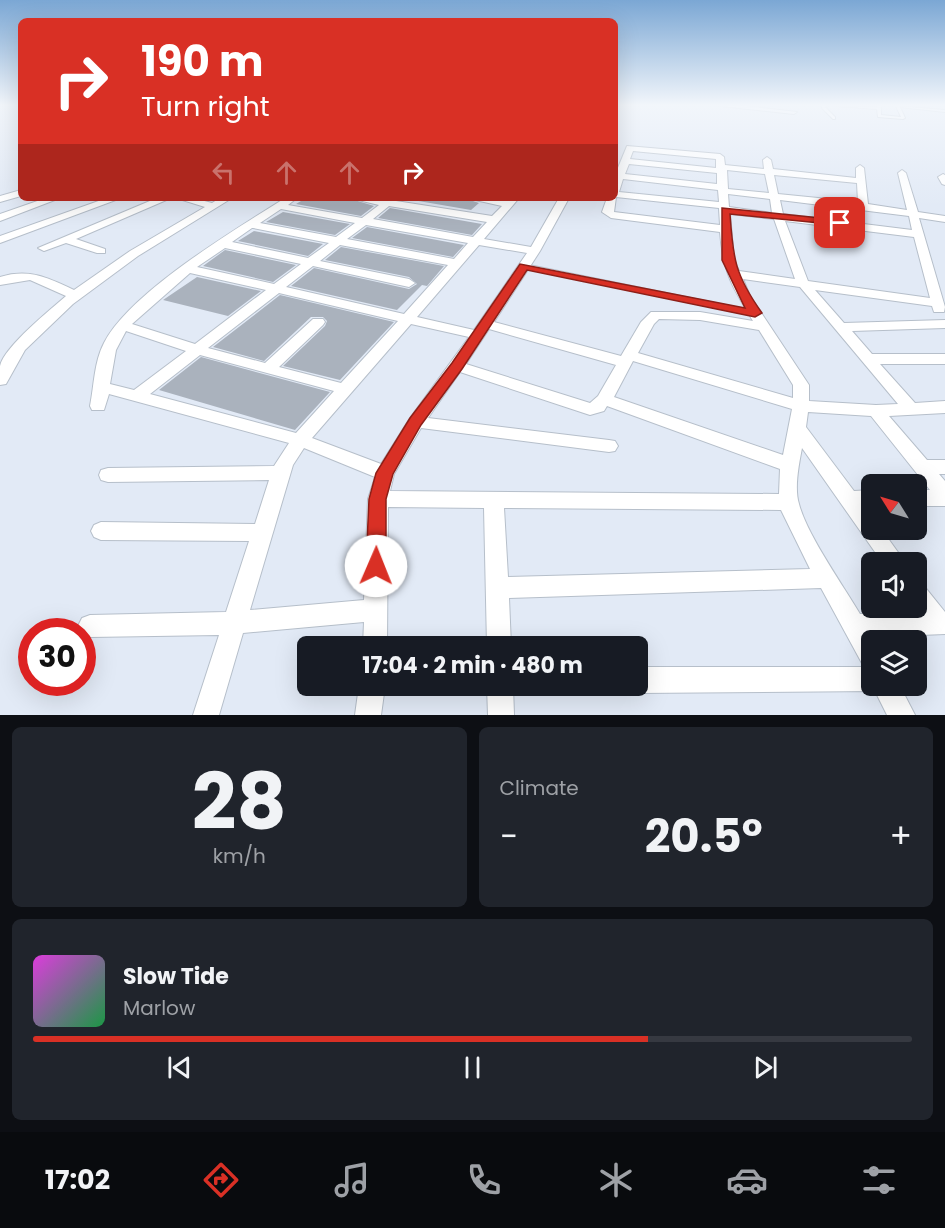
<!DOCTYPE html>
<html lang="en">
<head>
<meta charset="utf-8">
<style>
	body { margin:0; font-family:Poppins,sans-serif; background:#20242c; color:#f1f3f6; height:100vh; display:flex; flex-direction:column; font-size:22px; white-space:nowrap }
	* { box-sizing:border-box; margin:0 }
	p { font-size:20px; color:#9ea1a6 }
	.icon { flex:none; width:33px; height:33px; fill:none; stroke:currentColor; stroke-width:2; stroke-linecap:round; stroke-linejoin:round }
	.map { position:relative; height:715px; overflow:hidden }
	.panel { display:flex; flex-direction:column; gap:12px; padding:12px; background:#0d0f14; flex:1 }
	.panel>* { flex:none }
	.top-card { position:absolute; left:18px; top:18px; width:600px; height:183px; border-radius:9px; box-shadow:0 6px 24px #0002; background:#d93025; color:#fff; overflow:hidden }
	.needle { width:39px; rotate:307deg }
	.fabs { position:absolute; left:861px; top:474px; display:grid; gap:12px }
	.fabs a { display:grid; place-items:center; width:66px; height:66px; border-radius:9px; background:#171b24; box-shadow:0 6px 24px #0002; font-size:30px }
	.speed { position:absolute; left:18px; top:618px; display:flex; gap:12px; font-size:30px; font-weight:700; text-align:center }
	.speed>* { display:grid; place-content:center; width:78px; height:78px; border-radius:50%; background:#171b24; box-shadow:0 6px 24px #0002; line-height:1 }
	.speed .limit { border:9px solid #d22; background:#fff; color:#111 }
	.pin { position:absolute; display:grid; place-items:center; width:51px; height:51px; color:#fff; margin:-26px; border-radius:12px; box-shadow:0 3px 9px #0006 }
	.me { position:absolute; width:66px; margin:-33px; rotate:1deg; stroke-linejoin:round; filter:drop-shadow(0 0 4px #0008) }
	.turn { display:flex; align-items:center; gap:21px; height:126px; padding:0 24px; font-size:27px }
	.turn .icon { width:78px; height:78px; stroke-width:2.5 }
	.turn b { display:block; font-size:42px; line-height:51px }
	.lanes { display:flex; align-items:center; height:57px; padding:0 24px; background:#0003; justify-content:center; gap:30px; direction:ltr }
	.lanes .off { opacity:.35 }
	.big { font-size:45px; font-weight:700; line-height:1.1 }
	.panel .tile { flex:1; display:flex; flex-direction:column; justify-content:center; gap:9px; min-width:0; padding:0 21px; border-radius:9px; background:#20242c }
	.panel .dial { align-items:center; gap:0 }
	.dial b { font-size:78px; line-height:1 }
	.song { display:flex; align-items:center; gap:18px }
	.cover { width:72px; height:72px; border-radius:9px; background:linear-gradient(135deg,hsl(300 70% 55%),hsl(140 70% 35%)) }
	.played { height:6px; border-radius:3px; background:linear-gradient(90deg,#d93025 70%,#363941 70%) }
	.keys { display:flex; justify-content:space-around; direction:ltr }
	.heat { display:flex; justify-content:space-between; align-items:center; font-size:33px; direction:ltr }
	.panel .tiles { flex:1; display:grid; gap:12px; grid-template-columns:1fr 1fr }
	.tile:last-child { grid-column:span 2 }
	.trip { position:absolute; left:297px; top:636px; width:351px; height:60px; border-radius:9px; background:#171b24; box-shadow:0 6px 24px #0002; font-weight:700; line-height:60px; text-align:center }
	.menu { display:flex; height:96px; justify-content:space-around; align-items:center; background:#090b0e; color:#9ea1a6 }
	.menu .icon { width:42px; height:42px }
	.menu .selected { color:#d93025 }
	.menu b { font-size:27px; color:#f1f3f6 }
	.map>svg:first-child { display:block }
	.building { fill:#aab2bd }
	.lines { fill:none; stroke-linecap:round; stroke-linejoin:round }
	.service-casing { stroke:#b6bfca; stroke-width:2 }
	.minor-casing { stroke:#b6bfca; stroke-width:2 }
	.service { fill:#fff; fill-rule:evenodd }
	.minor { fill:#fff; fill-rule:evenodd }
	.route { fill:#d93025; stroke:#8d1f18; stroke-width:1.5 }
</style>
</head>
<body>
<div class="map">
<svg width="945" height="715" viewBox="0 0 945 715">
	<rect width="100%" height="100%" fill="#e2eaf6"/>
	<path class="building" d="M306,198H348L374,206L361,216L296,204Z
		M401,198H464L479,203L471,210Z
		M390,208L482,224L472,235L378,218Z
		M283,212L350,224L335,235L266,222Z
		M367,227L464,245L453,257L352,238Z
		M254,231L323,244L308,256L238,241Z
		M341,247L444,266L427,286L422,285L397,310L291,286L314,268L409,289L417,284L409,277L325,260Z
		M225,250L296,265L273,282L203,266Z
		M197,277L261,291L228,316L163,300Z
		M280,295L394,322L340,380L283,366L325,326L327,321L323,317H311L264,361L213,347Z
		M201,357L330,392L295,430L159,390Z"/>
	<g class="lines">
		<defs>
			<path id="service" d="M822,106H828L825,107L835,117V119H833L822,108Z
				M838,106L877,107V106H881V115L901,117L896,106L945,110V112L900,107L905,118L903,119L878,117L877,109Z
				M524,264L755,311L758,313L755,315L522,267V265Z"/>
			<path id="minor" d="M721,106H746L797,112L794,114Z
				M627,146L720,154L724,157L725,165L764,169L763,160L767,157L771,160L773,169L856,178V168L860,165L864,168L868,204L907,210L898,173L902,170L906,173L918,212L945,216V222L919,218L945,307L944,312H934L932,306L815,290L844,323L945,320V328L852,331L872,354H945V364H880L915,403L945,401V413L889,416L927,460H945V474H939L945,481V506H916V490H930L871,416L808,412L806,427L854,491L872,490V506H865L872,515V530H882L905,562H882L802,448C799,464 794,488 799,504C807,535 843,585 860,614L917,613L913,608H916V583L924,586L945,612V634L873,637L876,640H872V686H900L915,715H887L875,691L638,693L629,689L627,686H638V667H864L821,588L509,598L511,646H487L484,508L388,507L387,646H363L364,622L243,633L219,715H193L219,635L90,637L82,634L78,626L82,618L90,615L226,612L249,541L101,540L94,537L91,531L94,525L101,522L255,524L269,480L108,482L101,480L99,475L101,470L108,468L274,466L289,443L109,394L104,410H92L90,406C94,386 94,362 104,343C130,292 235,230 285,198H297L288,205L362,218L379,205L350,198H399L396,201L492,216L502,206L466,198L506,201L509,198H519L484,239L531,247L559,198H569L540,251L494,322L621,356L641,322L651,312H700L753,321C732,287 723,272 720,232L611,218L602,212L607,198H615V175ZM633,151L716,159V168L630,159ZM629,164L717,173V184L625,174ZM727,170L765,174L769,193L728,189ZM774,175L857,183L858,202L778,194ZM623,179L718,190L719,202L619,192ZM728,194L770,199L772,213L729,207ZM616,197L719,208L720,225L614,212ZM780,200L909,216L912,230L783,214ZM389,206L487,222L473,237L373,219ZM281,209L355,223L336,237L260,223ZM730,214L774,219L795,279L739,271L734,260ZM785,221L914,237L930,298L808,281ZM366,225L468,243L454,259L347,239ZM252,228H253L329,243L308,258L232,242ZM340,245L448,265L404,314L286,287L313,266L409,287L415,283L409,279L320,261ZM479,245L527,253L474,330L417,317ZM225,248L301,264L274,284L197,267ZM190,273L266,290L195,344L132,324ZM743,279L800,287L898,404L876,405L809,401V385L750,296ZM279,293L398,321L341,383L279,367L323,325L325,322L323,319H313L265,363L208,348ZM659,319L700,320L759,330L793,385V398L638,353L654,324ZM411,324L469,337L410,418L381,464L312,438ZM489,329L616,365L598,396L590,403L466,364ZM126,331L186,351L134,390L110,384L116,350ZM200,355L334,391L296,433L150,394ZM633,361L792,409L783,455L614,397ZM460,372L590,415L604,411L607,406L780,469L779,494L390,491L394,474L421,428L609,452L615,451L618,446L615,441L609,440L428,418ZM304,448L375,477L368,499L364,600L250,610L293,465ZM504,508L781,510L810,569L508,577Z
				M943,174L945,175V185L942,184L938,177Z
				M21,190V196L0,202V196Z
				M46,198H60L0,221V214Z
				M107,198H121L0,243V236Z
				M157,198H171L76,239L105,249V253H97L66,243L44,251L38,248Z
				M176,198H193L212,203L220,198H232L138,256L73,304L25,350L6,384L0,385C0,379 0,371 0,366C4,347 51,309 66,296L30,280L0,285V277C29,268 49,278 74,290L130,251L205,207Z
				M359,686H385L381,715H355Z
				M487,686H513L514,715H488Z"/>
		</defs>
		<use href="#service" class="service-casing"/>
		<use href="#minor" class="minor-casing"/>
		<use href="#service" class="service"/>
		<use href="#minor" class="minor"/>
	</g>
	<linearGradient id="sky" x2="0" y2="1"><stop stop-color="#7ba7d4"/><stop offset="0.51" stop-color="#f2f6fb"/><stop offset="1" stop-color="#f2f6fb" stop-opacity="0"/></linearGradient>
	<rect width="945" height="206" fill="url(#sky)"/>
	<path class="route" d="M722,208L840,220L845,223L840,225L730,214C733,259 735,275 762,313L755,317L527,270L462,369L421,425L393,474L386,499V566L383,572L376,574L369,572L366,566L369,499L376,473L410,418L452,363L520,264L745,308L722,260Z"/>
</svg>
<div class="fabs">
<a><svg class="needle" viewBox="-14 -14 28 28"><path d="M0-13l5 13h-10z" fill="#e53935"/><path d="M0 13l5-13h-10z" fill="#9ea1a6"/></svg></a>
<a><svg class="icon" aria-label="sound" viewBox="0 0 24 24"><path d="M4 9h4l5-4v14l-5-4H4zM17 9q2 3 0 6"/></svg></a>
<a><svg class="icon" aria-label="layers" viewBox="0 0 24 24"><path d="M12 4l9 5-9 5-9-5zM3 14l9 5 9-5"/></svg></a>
</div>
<div class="speed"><div class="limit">30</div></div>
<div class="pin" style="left:840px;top:223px;background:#d93025"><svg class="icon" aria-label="arrive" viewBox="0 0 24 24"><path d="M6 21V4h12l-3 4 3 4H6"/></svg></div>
<svg class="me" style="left:376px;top:566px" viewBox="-20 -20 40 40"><circle r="19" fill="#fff"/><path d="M0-13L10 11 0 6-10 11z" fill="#d93025"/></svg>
<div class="trip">17:04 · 2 min · 480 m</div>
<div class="top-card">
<div class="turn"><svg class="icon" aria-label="right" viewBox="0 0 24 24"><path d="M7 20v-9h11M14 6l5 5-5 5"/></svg><div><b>190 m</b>Turn right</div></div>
<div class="lanes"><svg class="icon off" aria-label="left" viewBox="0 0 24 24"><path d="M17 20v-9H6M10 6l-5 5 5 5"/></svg><svg class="icon off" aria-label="ahead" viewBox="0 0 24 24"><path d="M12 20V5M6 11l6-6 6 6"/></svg><svg class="icon off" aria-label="ahead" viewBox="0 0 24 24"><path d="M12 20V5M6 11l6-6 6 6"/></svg><svg class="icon" aria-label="right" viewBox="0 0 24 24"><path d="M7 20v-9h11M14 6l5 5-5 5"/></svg></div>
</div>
</div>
<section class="panel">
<div class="tiles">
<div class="tile dial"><b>28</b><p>km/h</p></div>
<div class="tile"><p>Climate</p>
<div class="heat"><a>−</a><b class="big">20.5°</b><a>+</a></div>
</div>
<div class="tile">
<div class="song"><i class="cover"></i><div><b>Slow Tide</b><p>Marlow</p></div></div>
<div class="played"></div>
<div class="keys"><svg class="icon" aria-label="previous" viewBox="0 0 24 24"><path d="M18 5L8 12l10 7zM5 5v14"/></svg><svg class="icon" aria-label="pause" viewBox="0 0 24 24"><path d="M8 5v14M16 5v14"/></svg><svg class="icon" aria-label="next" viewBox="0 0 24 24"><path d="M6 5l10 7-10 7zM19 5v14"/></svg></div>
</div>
</div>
</section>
<nav class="menu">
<b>17:02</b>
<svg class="icon selected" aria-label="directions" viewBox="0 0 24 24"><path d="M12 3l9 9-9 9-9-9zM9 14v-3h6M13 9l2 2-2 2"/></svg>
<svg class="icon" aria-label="music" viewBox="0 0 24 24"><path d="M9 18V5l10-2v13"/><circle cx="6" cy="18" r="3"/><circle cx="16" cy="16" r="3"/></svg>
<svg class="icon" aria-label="phone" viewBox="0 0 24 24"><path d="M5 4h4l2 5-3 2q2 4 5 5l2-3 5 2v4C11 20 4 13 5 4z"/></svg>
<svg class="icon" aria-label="climate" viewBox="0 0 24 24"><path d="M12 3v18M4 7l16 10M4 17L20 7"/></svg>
<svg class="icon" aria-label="car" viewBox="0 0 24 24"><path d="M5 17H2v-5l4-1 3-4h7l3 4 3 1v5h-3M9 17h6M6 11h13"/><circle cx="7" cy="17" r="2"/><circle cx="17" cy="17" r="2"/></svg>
<svg class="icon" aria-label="filters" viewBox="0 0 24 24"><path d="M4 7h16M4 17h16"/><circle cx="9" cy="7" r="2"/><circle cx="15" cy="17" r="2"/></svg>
</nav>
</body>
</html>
